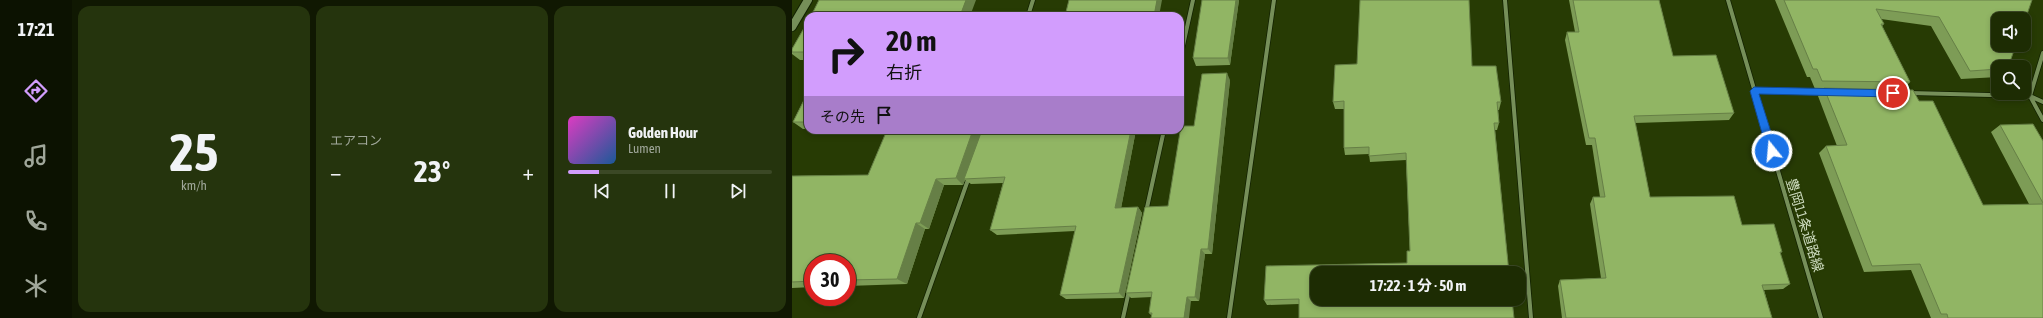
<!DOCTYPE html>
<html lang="ja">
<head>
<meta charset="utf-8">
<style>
	body { margin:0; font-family:"Asap Condensed","Noto Sans JP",sans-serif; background:#25340d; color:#f1f3f6; height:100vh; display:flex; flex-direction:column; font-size:15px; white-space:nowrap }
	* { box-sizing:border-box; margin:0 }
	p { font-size:13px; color:#a0a79a }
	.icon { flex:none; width:22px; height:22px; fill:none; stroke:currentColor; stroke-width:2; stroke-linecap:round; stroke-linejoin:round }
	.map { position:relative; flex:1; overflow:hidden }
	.panel { display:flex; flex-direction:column; gap:6px; padding:6px; background:#101802; width:720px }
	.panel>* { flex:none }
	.banner { position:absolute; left:12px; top:12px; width:380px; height:122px; border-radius:12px; box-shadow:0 2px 6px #0003,0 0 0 1px #3b4825; background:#d29dfd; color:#111; overflow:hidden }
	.tools { position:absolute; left:1199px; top:12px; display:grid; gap:8px }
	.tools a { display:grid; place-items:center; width:40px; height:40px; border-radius:8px; background:#1d2c03; box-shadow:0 2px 6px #0003,0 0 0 1px #3b4825; font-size:20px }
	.speed { position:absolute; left:12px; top:254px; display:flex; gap:8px; font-size:20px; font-weight:700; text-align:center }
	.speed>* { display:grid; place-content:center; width:52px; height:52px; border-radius:50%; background:#1d2c03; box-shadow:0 2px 6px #0003,0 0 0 1px #3b4825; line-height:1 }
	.speed .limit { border:6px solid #d22; background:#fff; color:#111 }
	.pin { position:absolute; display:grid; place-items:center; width:34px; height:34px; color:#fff; margin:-17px; border:2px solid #fff; border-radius:50%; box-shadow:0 1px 4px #0007 }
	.me { position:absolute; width:44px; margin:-22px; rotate:343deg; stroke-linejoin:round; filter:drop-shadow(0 0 3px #0008) }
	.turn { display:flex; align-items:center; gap:14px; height:84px; padding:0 16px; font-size:18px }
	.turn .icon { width:52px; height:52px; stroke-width:2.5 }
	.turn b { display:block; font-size:28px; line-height:34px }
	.then { display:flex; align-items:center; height:38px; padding:0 16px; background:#0003; gap:8px; font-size:15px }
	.big { font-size:30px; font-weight:700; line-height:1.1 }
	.panel .tile { flex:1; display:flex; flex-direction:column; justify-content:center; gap:6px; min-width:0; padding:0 14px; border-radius:12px; background:#25340d }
	.panel .dial { align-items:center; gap:0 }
	.dial b { font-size:52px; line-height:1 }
	.song { display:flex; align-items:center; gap:12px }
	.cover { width:48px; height:48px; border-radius:6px; background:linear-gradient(135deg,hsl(310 70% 55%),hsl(210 70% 35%)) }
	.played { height:4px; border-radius:2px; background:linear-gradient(90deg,#d29dfd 15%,#3b4825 15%) }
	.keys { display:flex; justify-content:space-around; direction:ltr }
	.heat { display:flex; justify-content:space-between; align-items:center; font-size:22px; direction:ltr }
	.panel .tiles { flex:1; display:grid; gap:6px; grid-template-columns:repeat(3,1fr) }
	.trip { position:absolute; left:518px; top:266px; width:216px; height:40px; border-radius:12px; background:#1d2c03; box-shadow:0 2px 6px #0003,0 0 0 1px #3b4825; font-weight:700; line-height:40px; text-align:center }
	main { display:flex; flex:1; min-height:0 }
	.menu { display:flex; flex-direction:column; width:72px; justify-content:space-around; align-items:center; background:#0c1201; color:#a0a79a }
	.menu .icon { width:28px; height:28px }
	.menu .on { color:#d29dfd }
	.menu b { font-size:18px; color:#f1f3f6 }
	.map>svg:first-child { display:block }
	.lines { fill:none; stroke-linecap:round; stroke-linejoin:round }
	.street-casing { stroke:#122100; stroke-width:5.5 }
	.secondary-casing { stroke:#122100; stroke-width:10 }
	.street { stroke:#768f59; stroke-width:4 }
	.secondary { stroke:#768f59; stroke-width:8 }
	.wall { fill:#7d9c56 }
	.shaded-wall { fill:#667f46 }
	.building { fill:#91b564; stroke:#667f46 }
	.route { fill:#1a73e8; stroke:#114b97 }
	.labels { text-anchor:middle; stroke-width:4; stroke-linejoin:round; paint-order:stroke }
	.street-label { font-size:14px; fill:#cddbbf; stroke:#273b04 }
</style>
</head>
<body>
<main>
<nav class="menu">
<b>17:21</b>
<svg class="icon on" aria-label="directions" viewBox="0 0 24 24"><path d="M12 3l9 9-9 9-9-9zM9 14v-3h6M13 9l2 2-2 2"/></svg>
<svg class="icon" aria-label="music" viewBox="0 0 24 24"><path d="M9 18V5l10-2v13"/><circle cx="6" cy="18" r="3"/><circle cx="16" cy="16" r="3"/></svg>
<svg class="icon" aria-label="phone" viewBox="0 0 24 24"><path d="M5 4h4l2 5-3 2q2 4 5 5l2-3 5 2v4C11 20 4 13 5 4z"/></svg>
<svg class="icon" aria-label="climate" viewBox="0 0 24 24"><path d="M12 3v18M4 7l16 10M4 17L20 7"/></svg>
</nav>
<section class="panel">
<div class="tiles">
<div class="tile dial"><b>25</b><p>km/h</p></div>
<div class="tile"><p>エアコン</p>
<div class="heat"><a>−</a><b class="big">23°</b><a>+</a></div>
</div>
<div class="tile">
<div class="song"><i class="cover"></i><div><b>Golden Hour</b><p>Lumen</p></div></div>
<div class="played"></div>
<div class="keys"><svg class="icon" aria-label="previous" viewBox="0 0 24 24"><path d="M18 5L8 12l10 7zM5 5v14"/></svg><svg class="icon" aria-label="pause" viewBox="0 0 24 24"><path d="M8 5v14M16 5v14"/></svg><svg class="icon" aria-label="next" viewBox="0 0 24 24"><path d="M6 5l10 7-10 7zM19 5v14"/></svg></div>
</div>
</div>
</section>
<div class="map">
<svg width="1251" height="318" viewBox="0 0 1251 318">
	<rect width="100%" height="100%" fill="#273b04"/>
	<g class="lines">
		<defs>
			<path id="street" d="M713,0L739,318
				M936,0L1029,318
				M236,16L241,0
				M1251,53L1238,96L1251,120
				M388,59L401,0
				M962,91L1034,92
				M1118,93L1238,96L1251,102
				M354,212L372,130
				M127,318L177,177
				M331,318L337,291
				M437,318L482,0"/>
			<path id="secondary" d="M0,27L16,0"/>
		</defs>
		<use href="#street" class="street-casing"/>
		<use href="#secondary" class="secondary-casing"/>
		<use href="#street" class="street"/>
		<use href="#secondary" class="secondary"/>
	</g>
	<path class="wall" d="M447,0L438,65L404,66L401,58Z
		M777,0H867L881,56L942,113L937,120L843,123L858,197L950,225L990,252L988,253L998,284L991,289L972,290L980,318H770L766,286L768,280L809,278L798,204L801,197H808L800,145H794L773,40L775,32H783Z
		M983,0H1240L1206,67V77L1169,79L1139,26L1089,19L1092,24L1090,26L1118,82L1110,90L1127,101L1191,205L1237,204L1199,132L1208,125L1251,141V318H1139L1119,270L1072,272L1027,153L1034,146H1045L1026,96L1032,89H1023L1018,77H1015Z
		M16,21V60H8L0,54V49Z
		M680,66L709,102L707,110H706L707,123L705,130H703L717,273L507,304L475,305L472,300L615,263L618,251L614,160L578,162L577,154L553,155L552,148V109H543L541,102Z
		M438,80L420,254H413L407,301H399L359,315L357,313L360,297L339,298L334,293L376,206Z
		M16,92V129H11L1,122Z
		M190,130H344L329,208L346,207L350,213L332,298L274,299L268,295L283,231L205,235L198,230L211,183L179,184L173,180L171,185H152L137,229H133L115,284L55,286V263H21V287L0,288V176L76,175L190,131Z"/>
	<path class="shaded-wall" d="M174,0H184L178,16H168Z
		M365,0H370L367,16H362Z
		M444,0H447L438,65L436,58Z
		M435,73L438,80L420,254L416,249Z
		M181,130H189L191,132L172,179L173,180L171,185L164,178Z
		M339,130H344L328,214L323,208Z
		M144,179L152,185L137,229L128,223Z
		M346,207L350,213L332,298L327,293Z
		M124,223L133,229L115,284L105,279Z
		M409,249L413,254L407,301L403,297Z
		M395,297L399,301L397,318H392Z"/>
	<path class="building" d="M27,0H174L168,16H19Z
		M277,0H365L362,16H273Z
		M410,0H444L436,58H401Z
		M568,0H677L680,66H704L709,102H705L707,123H702L717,273H525V299H720L722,318H507V299L472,300L474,266L615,263V251H618L614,153L577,156V147L552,148V101L541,102L543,65L565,64Z
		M781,0H867L881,56L924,55L942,113L842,116L858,197L942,196L950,225L982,224L990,252H988L998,284L970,285L980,318H774L768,280L814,278L801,197H813L803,138H797L775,32H787Z
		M992,0H1240L1232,23V19H1206V45H1224L1216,67H1206V69L1178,71L1147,17L1084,9L1092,24H1089L1118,82L1030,81L1025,69H1021Z
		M16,21V52H0V49Z
		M435,73L416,249H409L403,297H395L392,318H359L360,313H357L360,292L334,293L353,207L376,206L389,126H402L410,74Z
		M1032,88L1121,90L1127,101H1141L1191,205L1251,204V318H1156L1155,314H1149L1128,264L1080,266L1034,146L1055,145Z
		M16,92V122H1Z
		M1241,124L1251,141V203L1208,125Z
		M95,130H181L164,178L144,179L128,223H124L105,279L55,280V263H21V281L0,282V176L76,175Z
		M190,130H339L323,208L346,207L327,293L268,295L284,226L198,230L213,177L172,179Z"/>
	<path class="route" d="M962,87L1101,90L1106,93L1101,97L967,94L985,151L980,155L975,151L958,91Z"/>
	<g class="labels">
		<g class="street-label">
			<text transform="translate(1013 225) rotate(73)" y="5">豊岡11条道路線</text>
		</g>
	</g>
</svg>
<div class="tools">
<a><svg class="icon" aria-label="sound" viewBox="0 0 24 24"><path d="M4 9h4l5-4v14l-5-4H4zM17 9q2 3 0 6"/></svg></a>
<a><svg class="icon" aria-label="search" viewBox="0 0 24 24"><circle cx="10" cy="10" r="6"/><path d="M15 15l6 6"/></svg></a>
</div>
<div class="speed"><div class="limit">30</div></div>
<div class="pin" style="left:1101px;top:93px;background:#d93025"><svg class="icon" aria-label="arrive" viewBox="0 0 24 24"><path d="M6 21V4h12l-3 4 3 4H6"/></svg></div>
<svg class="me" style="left:980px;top:151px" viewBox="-20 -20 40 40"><circle r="17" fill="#1a73e8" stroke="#fff" stroke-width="3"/><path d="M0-11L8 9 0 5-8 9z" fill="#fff"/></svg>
<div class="trip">17:22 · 1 分 · 50 m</div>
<div class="banner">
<div class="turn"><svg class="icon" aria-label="right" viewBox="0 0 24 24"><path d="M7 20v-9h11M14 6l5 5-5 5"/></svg><div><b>20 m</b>右折</div></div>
<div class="then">その先<svg class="icon" aria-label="arrive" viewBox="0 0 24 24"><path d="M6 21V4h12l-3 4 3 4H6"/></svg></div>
</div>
</div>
</main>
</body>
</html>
